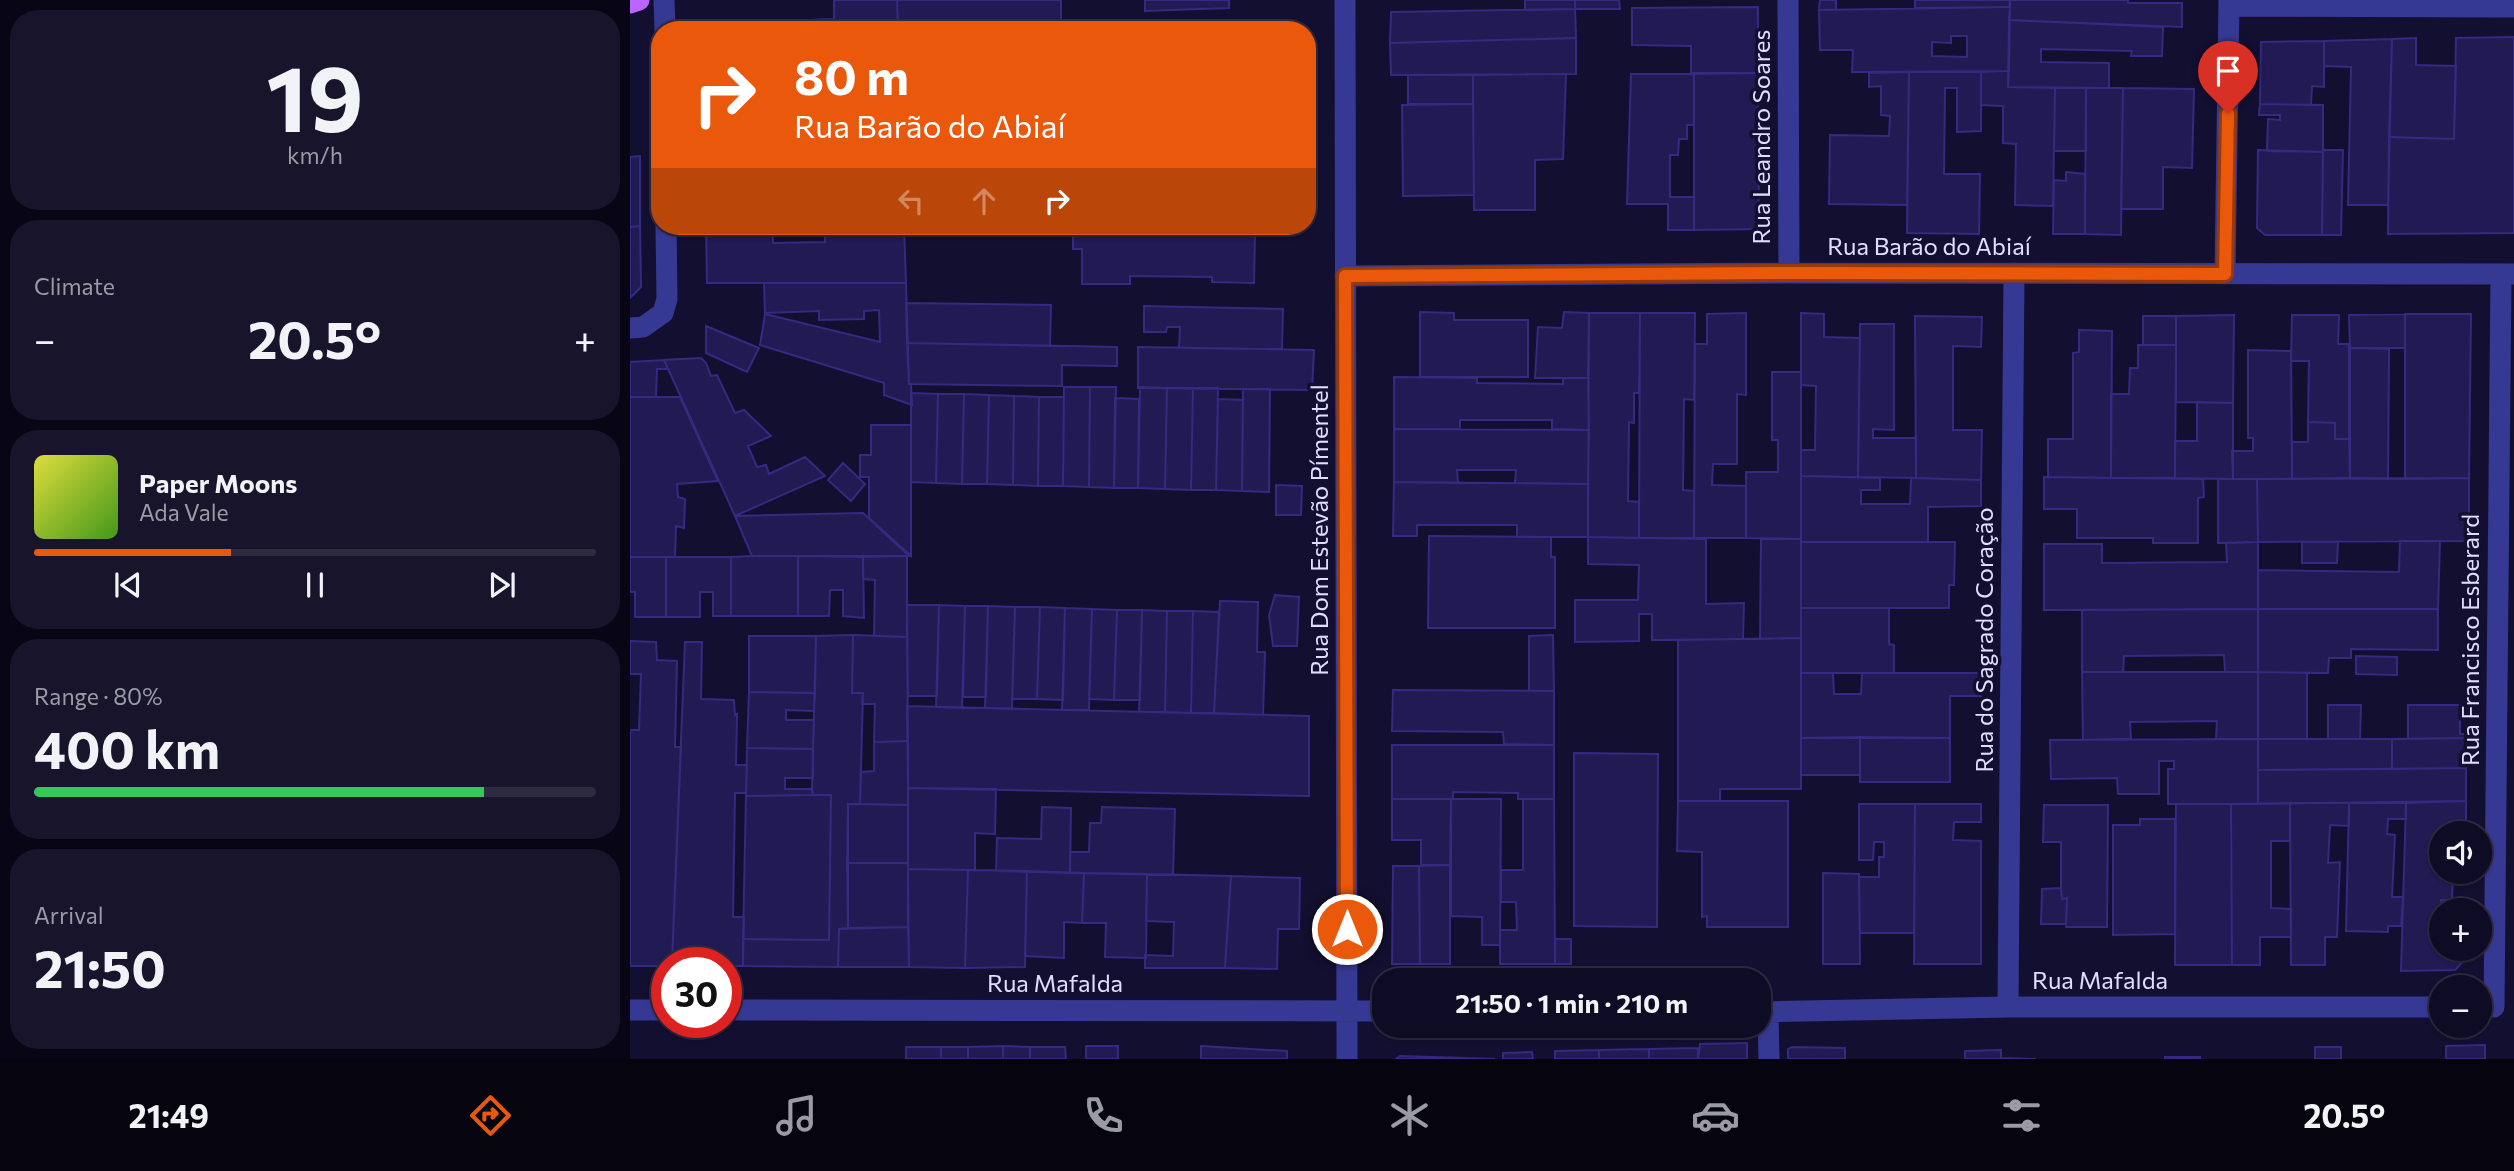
<!DOCTYPE html>
<html lang="en">
<head>
<meta charset="utf-8">
<style>
	body { margin:0; font-family:Commissioner,sans-serif; background:#17142c; color:#f1f3f6; height:100vh; display:flex; flex-direction:column; font-size:26px; white-space:nowrap }
	* { box-sizing:border-box; margin:0 }
	p { font-size:23px; color:#9b9ba6 }
	.icon { flex:none; width:38px; height:38px; fill:none; stroke:currentColor; stroke-width:2; stroke-linecap:round; stroke-linejoin:round }
	.map { position:relative; flex:1; overflow:hidden }
	.panel { display:flex; flex-direction:column; gap:10px; padding:10px; background:#080614; width:630px }
	.panel>* { flex:none }
	.guide { position:absolute; left:21px; top:21px; width:665px; height:214px; border-radius:28px; box-shadow:0 2px 5px #0004,0 0 0 2px #2e2b41; background:#ea580c; color:#fff; overflow:hidden }
	.buttons { position:absolute; left:1799px; top:821px; display:grid; gap:14px }
	.buttons a { display:grid; place-items:center; width:63px; height:63px; border-radius:50%; background:#0e0b24; box-shadow:0 2px 5px #0004,0 0 0 2px #2e2b41; font-size:35px }
	.speed { position:absolute; left:21px; top:947px; display:flex; gap:14px; font-size:35px; font-weight:700; text-align:center }
	.speed>* { display:grid; place-content:center; width:91px; height:91px; border-radius:50%; background:#0e0b24; box-shadow:0 2px 5px #0004,0 0 0 2px #2e2b41; line-height:1 }
	.speed .limit { border:10px solid #d22; background:#fff; color:#111 }
	.pin { position:absolute; display:grid; place-items:center; width:60px; height:60px; color:#fff; margin:-72px -30px; border-radius:50% 50% 50% 0; rotate:-45deg; box-shadow:0 0 7px #0007 }
	.pin .icon { rotate:45deg }
	.me { position:absolute; width:77px; margin:-38px; rotate:0deg; stroke-linejoin:round; filter:drop-shadow(0 0 5px #0008) }
	.turn { display:flex; align-items:center; gap:24px; height:147px; padding:0 28px; font-size:32px }
	.turn .icon { width:91px; height:91px; stroke-width:2.5 }
	.turn b { display:block; font-size:49px; line-height:60px }
	.lanes { display:flex; align-items:center; height:66px; padding:0 28px; background:#0003; justify-content:center; gap:35px; direction:ltr }
	.lanes .off { opacity:.35 }
	.big { font-size:52px; font-weight:700; line-height:1.1 }
	.panel .widget { flex:1; display:flex; flex-direction:column; justify-content:center; gap:10px; min-width:0; padding:0 24px; border-radius:28px; background:#17142c }
	.panel .dial { align-items:center; gap:0 }
	.dial b { font-size:91px; line-height:1 }
	.song { display:flex; align-items:center; gap:21px }
	.cover { width:84px; height:84px; border-radius:10px; background:linear-gradient(135deg,hsl(60 70% 55%),hsl(100 70% 35%)) }
	.played { height:7px; border-radius:4px; background:linear-gradient(90deg,#ea580c 35%,#2e2b41 35%) }
	.keys { display:flex; justify-content:space-around; direction:ltr }
	.heat { display:flex; justify-content:space-between; align-items:center; font-size:38px; direction:ltr }
	.charge { height:10px; border-radius:5px; background:linear-gradient(90deg,#34c759 80%,#2e2b41 0) }
	.trip { position:absolute; left:742px; top:968px; width:399px; height:70px; border-radius:28px; background:#0e0b24; box-shadow:0 2px 5px #0004,0 0 0 2px #2e2b41; font-weight:700; line-height:70px; text-align:center }
	.dock { display:flex; height:112px; justify-content:space-around; align-items:center; background:#06040e; color:#9b9ba6 }
	.dock .icon { width:49px; height:49px }
	.dock .current { color:#ea580c }
	.dock b { font-size:32px; color:#f1f3f6 }
	main { display:flex; flex:1; min-height:0 }
	.map>svg:first-child { display:block }
	.building { fill:#211a53; stroke:#352981; stroke-width:2; fill-rule:evenodd }
	.lines { fill:none; stroke-linecap:round; stroke-linejoin:round }
	.street { stroke:#363993; stroke-width:21 }
	.primary { stroke:#bb65ff; stroke-width:21 }
	.route-casing { stroke:#983908; stroke-width:18 }
	.route { stroke:#ea580c; stroke-width:12 }
	.labels { text-anchor:middle; stroke-width:7; stroke-linejoin:round; paint-order:stroke }
	.street-label { font-size:24px; fill:#e0deff; stroke:#130f30 }
</style>
</head>
<body>
<main>
<section class="panel">
<div class="widget dial"><b>19</b><p>km/h</p></div>
<div class="widget"><p>Climate</p>
<div class="heat"><a>−</a><b class="big">20.5°</b><a>+</a></div>
</div>
<div class="widget">
<div class="song"><i class="cover"></i><div><b>Paper Moons</b><p>Ada Vale</p></div></div>
<div class="played"></div>
<div class="keys"><svg class="icon" aria-label="previous" viewBox="0 0 24 24"><path d="M18 5L8 12l10 7zM5 5v14"/></svg><svg class="icon" aria-label="pause" viewBox="0 0 24 24"><path d="M8 5v14M16 5v14"/></svg><svg class="icon" aria-label="next" viewBox="0 0 24 24"><path d="M6 5l10 7-10 7zM19 5v14"/></svg></div>
</div>
<div class="widget"><p>Range · 80%</p><b class="big">400 km</b><div class="charge"></div></div>
<div class="widget"><p>Arrival</p><b class="big">21:50</b></div>
</section>
<div class="map">
<svg width="1884" height="1059" viewBox="0 0 1884 1059">
	<rect width="100%" height="100%" fill="#130f30"/>
	<path class="building" d="M204,0H267L268,24L205,27V30H100V23L204,19Z
		M267,0H431V28L268,30Z
		M515,0H599V8L515,11Z
		M895,0H945V9L895,10Z
		M945,0H989L990,9H945Z
		M1190,0H1206V10H1189Z
		M1285,0H1380V7L1285,8Z
		M1380,0H1498V3H1552V27L1379,20Z
		M1128,7V73H1061V46L1002,45V8Z
		M1380,7L1379,71L1222,72L1223,50H1190L1189,10ZM1321,36H1337V57L1302,56V42L1321,43Z
		M945,9L946,38L760,43L761,12Z
		M1379,20L1533,27L1532,56H1501L1502,51L1411,49V62L1479,63V88L1378,87Z
		M268,24V30H231V26Z
		M1884,37V233L1758,234L1759,137L1824,139L1826,38Z
		M946,38V74L761,75L760,43Z
		M1786,38V65L1826,66L1824,139L1759,137L1762,39Z
		M1762,39L1758,205H1718L1721,67L1694,66V41Z
		M1694,41V87L1682,86L1681,105L1630,104L1631,42Z
		M1379,71L1378,87L1425,88L1423,206L1385,205L1386,144L1373,143V106L1351,105V72Z
		M1279,72L1277,205L1199,204L1200,135L1259,136L1260,116L1251,115V86L1239,87V73Z
		M1279,72H1351V131L1327,132V88H1315L1314,174H1350L1349,234L1277,233Z
		M1128,73L1129,229L1064,230V74Z
		M936,74L933,159L905,160V210H844L843,75Z
		M1001,74H1064V125H1057V139H1049L1048,155H1040V197H1064V230H1038V204H997Z
		M778,75H843V104H778Z
		M1425,88H1456V151H1424Z
		M1456,88H1493L1491,235L1455,234Z
		M1493,88L1564,89L1562,168L1533,167V209H1491Z
		M843,104L844,195L773,196L772,105Z
		M1630,104L1693,105V152L1637,151L1638,119L1650,120V115H1629Z
		M1628,150L1693,152L1692,235H1635L1627,228Z
		M1693,150H1713L1711,235H1692Z
		M10,156V226L0,227V157Z
		M1436,172L1455,174V234H1423L1424,180L1436,181Z
		M10,226L11,287L0,298V227Z
		M76,226H142L143,243L195,242V226H274L276,283H77Z
		M443,226H633V232H625L624,283L582,282V277L500,276V284H452V249H443Z
		M134,283H276L279,384H281L282,405L254,395V383L130,345L135,314L250,342L249,310L234,311V319L189,320V311L135,313Z
		M276,303L421,305L420,346L277,343Z
		M514,306L653,309L652,349L549,348L550,327H537L536,332H514Z
		M790,312L824,313V320H898V377H790Z
		M934,312L959,313L958,378H905L908,327L932,328Z
		M959,313H1010L1009,393H1004V423L999,422L998,501L1009,502V538L958,537Z
		M1010,313H1065L1064,400L1054,399L1053,490L1064,491V538H1009Z
		M1116,313V395L1107,394V464H1083L1082,485L1116,486V538H1064L1065,344H1077V314Z
		M1171,313L1194,314V337L1230,338L1228,477L1171,476V450H1185L1186,386L1171,385Z
		M1775,314H1841L1839,478L1775,479Z
		M1775,314V348H1720L1719,315Z
		M1604,315L1603,403L1546,402V316Z
		M1662,315H1709L1708,344H1719V439H1705V423L1678,422L1679,361H1661Z
		M1285,316L1352,317L1351,347L1323,346V430H1352L1351,480L1286,478Z
		M1513,316H1546V345H1513Z
		M1230,324H1264V430L1243,429V438H1286V478L1228,477Z
		M76,326L129,348L117,372L76,353Z
		M1449,330L1482,331L1481,478L1418,477V439H1443V353L1449,352Z
		M277,343L487,347V366L432,365V386L279,384Z
		M1508,345H1546L1545,478H1481V394H1499L1500,368H1508Z
		M508,347L684,350L682,390L508,388Z
		M1720,348L1759,349L1758,479L1720,478Z
		M1618,350L1661,351L1662,479H1603L1602,451H1623V438H1618Z
		M71,358L76,363L81,376L87,375L105,413L114,410L141,436L118,446L127,467L136,465L139,474L175,457L195,476L105,516L34,360Z
		M34,360L38,369H27L26,397H0V362Z
		M1142,372H1171V539L1116,538V472H1148V440H1142Z
		M764,377L847,378V383L933,384V378H958L959,430L922,429V420H830V429H764Z
		M434,387H460L459,487L433,486Z
		M460,387H486L484,488L459,487Z
		M510,387L537,388L535,489L508,488Z
		M537,388H563L561,490L535,489Z
		M563,388H588L586,490H561Z
		M613,389H640L639,492L612,491Z
		M281,393L308,394L306,483L281,482Z
		M308,394H334L332,484L306,483Z
		M334,394L359,395L357,484H332Z
		M359,395L384,396L383,485L357,484Z
		M384,396L409,397L408,486L383,485Z
		M0,397H50L88,481L47,484L48,497L55,499L54,528L46,526L45,557H0Z
		M409,397H434L433,486H408Z
		M485,398L509,399L508,488H484Z
		M588,399L613,400L612,491L586,490Z
		M1567,402L1603,403V479L1545,478V441H1567Z
		M1678,422L1705,423V439H1719L1720,478L1662,479V442H1678Z
		M241,425H281V556L239,518V477H230V455H241Z
		M764,429L959,430L958,484L885,483L886,470H827L828,483L764,482Z
		M213,463L235,484L221,501L198,480Z
		M1171,476L1250,478V490H1231V504H1280L1281,478L1351,480V506L1298,507V542H1171Z
		M1414,477L1573,479L1574,497L1568,498V543H1523V538H1447V509H1414Z
		M1839,478V541L1628,542L1627,479Z
		M1588,479H1627L1628,542L1588,543Z
		M764,482L958,484V537H887V525H787V536H763Z
		M646,485L672,486L671,515H646Z
		M233,513L279,556H122L105,516Z
		M799,536L921,537V557H925V628H798Z
		M958,537L1076,539V604L1114,603L1113,639L1022,640V614H1009V641L945,642V600H1008L1009,565L958,564Z
		M1131,539H1171V638L1130,639Z
		M1770,541H1810L1808,609H1628V570L1769,572Z
		M1171,542H1325L1324,585H1319V608H1171Z
		M1628,542V609L1414,610V544H1472V563L1597,562L1596,543Z
		M1672,542H1708L1707,563H1672Z
		M122,556H168V616H101V557Z
		M168,556L233,557L234,618L213,616V590H200L199,616H168Z
		M277,556V637L244,636L245,580L233,579V557Z
		M0,557H36V617H5V592H0Z
		M36,557H101V616H83V592H70V617H36Z
		M645,595L669,597L667,646H643L639,615Z
		M590,601L628,602L627,652H635L633,715L584,713Z
		M277,605H309L307,696H278Z
		M309,605L335,606L332,708L306,707Z
		M335,606H358L356,697H333Z
		M358,606L385,607L382,709L355,708Z
		M385,607H410L407,699H382Z
		M410,607L435,608L433,700L407,699Z
		M435,608L462,609L459,710H432Z
		M1171,608H1259V644L1264,645V673H1171Z
		M462,609L487,610L484,700L459,699Z
		M1628,609H1808V650L1721,649V658H1699L1698,673L1628,672Z
		M1628,609V672H1595L1594,655L1494,656L1493,672H1452V610Z
		M487,610H512L510,700H484Z
		M512,610L537,611L535,712H509Z
		M537,611H563L561,713L535,712Z
		M563,611L589,612L584,713H561Z
		M223,635L222,693H233L230,804H218V928L209,929L208,967L113,966V939L199,940L201,795H183L182,789L186,636Z
		M223,635L277,637L278,741L244,742L245,704H232L233,693H222Z
		M923,635L924,691H899V636Z
		M119,636H186L185,693L119,692Z
		M1171,638V789H1090V801H1048V640Z
		M0,641L26,642L27,660L47,661L45,747H51L42,962H37V966H0V730H9L11,674H0Z
		M55,642H72L71,699L104,700L105,715L107,714L106,765H117L116,793H105L103,917H114L113,966H96V962H42Z
		M1726,656L1767,657V675L1726,674Z
		M1452,672H1628V739H1586L1587,721L1500,722L1501,739L1453,740Z
		M1628,672L1677,673V739H1628Z
		M1171,673H1203L1204,694H1231L1232,673H1351V696H1320V738H1171Z
		M763,690L924,691V745L874,744L873,732L762,731Z
		M119,692L185,693L184,711L156,710V720H184L183,749L117,748Z
		M1698,705H1731L1730,739H1698Z
		M1778,705H1830V734H1836V738L1778,739Z
		M277,706L679,716V796L278,788Z
		M1230,737V775H1171V738Z
		M1230,737L1320,738V782H1230Z
		M1836,738V768L1762,769V739Z
		M1628,739H1762V769L1628,770Z
		M1628,739V804H1538V769H1544V761H1529V794H1488L1487,778L1421,779L1420,740Z
		M278,741V805L230,804L231,772L244,771V742Z
		M762,745H924V799H888V793L823,792V799H762Z
		M117,748L183,749V778H155V789H182L183,795L116,796Z
		M944,753L1028,754L1027,927L944,926Z
		M1836,768V801L1628,804V770Z
		M278,788L366,789L365,834L345,833V870L278,869Z
		M183,795H201L199,940L113,939L116,796Z
		M762,799H821L820,865H791V840H762Z
		M821,799H871L870,945H852V917L821,916Z
		M893,799H924L925,964H870V930H887L886,902H871V870H893Z
		M1048,801H1158V927H1077V916L1072,917V852L1047,851Z
		M1836,801V833H1811V872H1823L1822,900H1811L1810,928L1811,948H1841V953L1825,970L1771,971L1776,803Z
		M1660,803V841H1641V908L1661,909V937H1630V965H1602L1601,804Z
		M1660,803H1719V826L1700,825L1698,863L1710,862L1707,937H1695V965H1661Z
		M1719,803H1776V819H1758L1757,834L1765,835L1762,897H1773L1771,926H1758V932L1716,931Z
		M218,804L278,805V863H217Z
		M1229,804H1285L1284,933H1230L1229,877H1249V857H1254V842H1244L1243,860H1229Z
		M1285,804H1351V822H1324L1323,840L1351,841V964H1284Z
		M1546,804H1601L1602,965H1545Z
		M1414,805H1478L1477,927H1436L1437,898L1432,899L1431,888V842H1413Z
		M412,807L441,808L440,873L366,871L367,838L411,839Z
		M472,807L545,809L543,875L440,873V852H459L460,823H471Z
		M1510,819H1545V934L1483,935V825H1510Z
		M217,863H278V927L218,928Z
		M820,865V964H790L789,866Z
		M763,866H789L790,964H762Z
		M278,869L338,870L335,968L279,967Z
		M338,870L397,871L395,967L335,968Z
		M397,871L454,873L452,923L434,922V958L395,956Z
		M454,873L517,874L516,958L475,957L476,923H452Z
		M1193,873L1229,874L1230,964H1193Z
		M517,874L601,876L595,968H515V955L543,956L544,922L516,921Z
		M601,876L670,878L669,929H648L647,969L595,968Z
		M1431,888L1432,899L1437,898L1436,924H1411L1412,889Z
		M278,927L279,967H208L209,929Z
		M925,939H941V964H925Z
		M1117,1043V1059H1068L1070,1044Z
		M1855,1045V1059H1816V1046Z
		M373,1046V1059H338V1047Z
		M373,1046L400,1047V1059H373Z
		M456,1046H488V1059H456Z
		M571,1046L657,1051V1059H571Z
		M276,1047H311V1059H276Z
		M311,1047H338V1059H311Z
		M400,1047H435L436,1059H400Z
		M1162,1047L1215,1048V1059H1158V1049Z
		M1685,1047H1711V1059H1685Z
		M1068,1048V1059H1019V1049Z
		M1019,1049V1059H969V1050Z
		M969,1050V1059H925V1051Z
		M1371,1050V1058L1406,1059H1335V1051Z
		M902,1052L903,1059H873V1053Z
		M770,1056L865,1059H766Z
		M1535,1057H1570V1059H1535Z"/>
	<g class="lines">
		<path class="street" d="M34,0L35,30
			M715,0L717,1059
			M1158,0L1159,273
			M1599,6L1884,7
			M1595,274L1599,0
			M715,276L1159,273L1884,274
			M0,328L13,327L33,313L37,299L36,226
			M1378,1007L1384,273
			M1864,1007L1871,274
			M0,1010H37
			M96,1010L754,1011
			M1129,1012L1378,1007H1811
			M1138,1013L1139,1059"/>
		<path class="primary" d="M0,3L9,0"/>
	</g>
	<g class="lines">
		<defs>
			<path id="route" d="M717,929L715,276L1159,273L1595,274L1598,113"/>
		</defs>
		<use href="#route" class="route-casing"/>
		<use href="#route" class="route"/>
	</g>
	<g class="labels">
		<g class="street-label">
			<text transform="translate(1132 137) rotate(-90)" y="8">Rua Leandro Soares</text>
			<text x="1299" y="255">Rua Barão do Abiaí</text>
			<text transform="translate(690 530) rotate(-90)" y="8">Rua Dom Estevão Pímentel</text>
			<text transform="translate(1355 640) rotate(-90)" y="8">Rua do Sagrado Coração</text>
			<text transform="translate(1841 640) rotate(-90)" y="8">Rua Francisco Esberard</text>
			<text x="1470" y="989">Rua Mafalda</text>
			<text x="425" y="992">Rua Mafalda</text>
		</g>
	</g>
</svg>
<div class="buttons">
<a><svg class="icon" aria-label="sound" viewBox="0 0 24 24"><path d="M4 9h4l5-4v14l-5-4H4zM17 9q2 3 0 6"/></svg></a>
<a>+</a>
<a>−</a>
</div>
<div class="speed"><div class="limit">30</div></div>
<div class="pin" style="left:1598px;top:113px;background:#d93025"><svg class="icon" aria-label="arrive" viewBox="0 0 24 24"><path d="M6 21V4h12l-3 4 3 4H6"/></svg></div>
<svg class="me" style="left:717px;top:929px" viewBox="-20 -20 40 40"><circle r="17" fill="#ea580c" stroke="#fff" stroke-width="3"/><path d="M0-11L8 9 0 5-8 9z" fill="#fff"/></svg>
<div class="trip">21:50 · 1 min · 210 m</div>
<div class="guide">
<div class="turn"><svg class="icon" aria-label="right" viewBox="0 0 24 24"><path d="M7 20v-9h11M14 6l5 5-5 5"/></svg><div><b>80 m</b>Rua Barão do Abiaí</div></div>
<div class="lanes"><svg class="icon off" aria-label="left" viewBox="0 0 24 24"><path d="M17 20v-9H6M10 6l-5 5 5 5"/></svg><svg class="icon off" aria-label="ahead" viewBox="0 0 24 24"><path d="M12 20V5M6 11l6-6 6 6"/></svg><svg class="icon" aria-label="right" viewBox="0 0 24 24"><path d="M7 20v-9h11M14 6l5 5-5 5"/></svg></div>
</div>
</div>
</main>
<nav class="dock">
<b>21:49</b>
<svg class="icon current" aria-label="directions" viewBox="0 0 24 24"><path d="M12 3l9 9-9 9-9-9zM9 14v-3h6M13 9l2 2-2 2"/></svg>
<svg class="icon" aria-label="music" viewBox="0 0 24 24"><path d="M9 18V5l10-2v13"/><circle cx="6" cy="18" r="3"/><circle cx="16" cy="16" r="3"/></svg>
<svg class="icon" aria-label="phone" viewBox="0 0 24 24"><path d="M5 4h4l2 5-3 2q2 4 5 5l2-3 5 2v4C11 20 4 13 5 4z"/></svg>
<svg class="icon" aria-label="climate" viewBox="0 0 24 24"><path d="M12 3v18M4 7l16 10M4 17L20 7"/></svg>
<svg class="icon" aria-label="car" viewBox="0 0 24 24"><path d="M5 17H2v-5l4-1 3-4h7l3 4 3 1v5h-3M9 17h6M6 11h13"/><circle cx="7" cy="17" r="2"/><circle cx="17" cy="17" r="2"/></svg>
<svg class="icon" aria-label="filters" viewBox="0 0 24 24"><path d="M4 7h16M4 17h16"/><circle cx="9" cy="7" r="2"/><circle cx="15" cy="17" r="2"/></svg>
<b>20.5°</b>
</nav>
</body>
</html>
